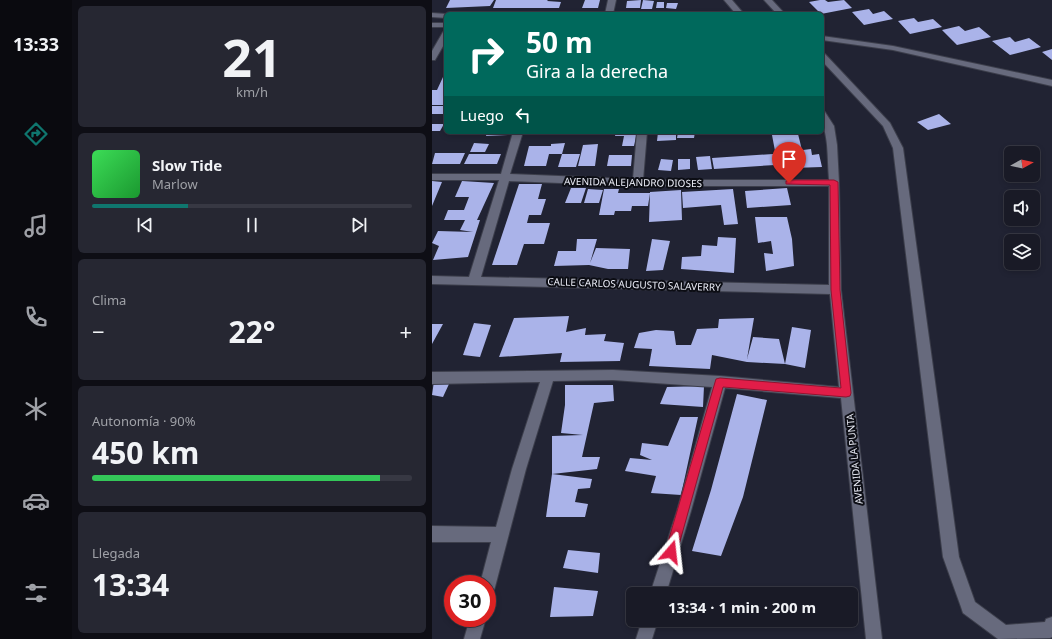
<!DOCTYPE html>
<html lang="es">
<head>
<meta charset="utf-8">
<style>
	body { margin:0; font-family:"Noto Sans",sans-serif; background:#262732; color:#f1f3f6; height:100vh; display:flex; flex-direction:column; font-size:15px; white-space:nowrap }
	* { box-sizing:border-box; margin:0 }
	p { font-size:13px; color:#9fa1a7 }
	.icon { flex:none; width:22px; height:22px; fill:none; stroke:currentColor; stroke-width:2; stroke-linecap:round; stroke-linejoin:round }
	.map { position:relative; flex:1; overflow:hidden }
	.sheet { display:flex; flex-direction:column; gap:6px; padding:6px; background:#0e0e15; width:360px }
	.sheet>* { flex:none }
	.guide { position:absolute; left:12px; top:12px; width:380px; height:122px; border-radius:6px; box-shadow:0 2px 6px #0003,0 0 0 1px #373843; background:#00695c; color:#fff; overflow:hidden }
	.needle { width:26px; rotate:82deg }
	.buttons { position:absolute; left:572px; top:146px; display:grid; gap:8px }
	.buttons a { display:grid; place-items:center; width:36px; height:36px; border-radius:6px; background:#191a26; box-shadow:0 2px 6px #0003,0 0 0 1px #373843; font-size:20px }
	.speed { position:absolute; left:12px; top:575px; display:flex; gap:8px; font-size:20px; font-weight:700; text-align:center }
	.speed>* { display:grid; place-content:center; width:52px; height:52px; border-radius:50%; background:#191a26; box-shadow:0 2px 6px #0003,0 0 0 1px #373843; line-height:1 }
	.speed .limit { border:6px solid #d22; background:#fff; color:#111 }
	.pin { position:absolute; display:grid; place-items:center; width:34px; height:34px; color:#fff; margin:-41px -17px; border-radius:50% 50% 50% 0; rotate:-45deg; box-shadow:0 0 4px #0007 }
	.pin .icon { rotate:45deg }
	.me { position:absolute; width:44px; margin:-22px; rotate:17deg; stroke-linejoin:round; filter:drop-shadow(0 0 3px #0008) }
	.turn { display:flex; align-items:center; gap:14px; height:84px; padding:0 16px; font-size:18px }
	.turn .icon { width:52px; height:52px; stroke-width:2.5 }
	.turn b { display:block; font-size:28px; line-height:34px }
	.then { display:flex; align-items:center; height:38px; padding:0 16px; background:#0003; gap:8px; font-size:15px }
	.big { font-size:30px; font-weight:700; line-height:1.1 }
	.sheet .card { flex:1; display:flex; flex-direction:column; justify-content:center; gap:6px; min-width:0; padding:0 14px; border-radius:6px; background:#262732 }
	.sheet .dial { align-items:center; gap:0 }
	.dial b { font-size:52px; line-height:1 }
	.song { display:flex; align-items:center; gap:12px }
	.cover { width:48px; height:48px; border-radius:6px; background:linear-gradient(135deg,hsl(130 70% 55%),hsl(130 70% 35%)) }
	.played { height:4px; border-radius:2px; background:linear-gradient(90deg,#0f766e 30%,#373843 30%) }
	.keys { display:flex; justify-content:space-around; direction:ltr }
	.heat { display:flex; justify-content:space-between; align-items:center; font-size:22px; direction:ltr }
	.charge { height:6px; border-radius:3px; background:linear-gradient(90deg,#34c759 90%,#373843 0) }
	.trip { position:absolute; left:194px; top:587px; width:232px; height:40px; border-radius:6px; background:#191a26; box-shadow:0 2px 6px #0003,0 0 0 1px #373843; font-weight:700; line-height:40px; text-align:center }
	main { display:flex; flex:1; min-height:0 }
	.tab-bar { display:flex; flex-direction:column; width:72px; justify-content:space-around; align-items:center; background:#0a0a0f; color:#9fa1a7 }
	.tab-bar .icon { width:28px; height:28px }
	.tab-bar .current { color:#0f766e }
	.tab-bar b { font-size:18px; color:#f1f3f6 }
	.map>svg:first-child { display:block }
	.building { fill:#aab3e9 }
	.lines { fill:none; stroke-linecap:round; stroke-linejoin:round }
	.minor-casing { stroke:#3c3e4b; stroke-width:2 }
	.minor { fill:#676a7d; fill-rule:evenodd }
	.route { fill:#e11d48; stroke:#92132f }
	.labels { text-anchor:middle; stroke-width:4; stroke-linejoin:round; paint-order:stroke }
	.street-label { font-size:10px; fill:#eceef8; stroke:#0c0d14 }
</style>
</head>
<body>
<main>
<nav class="tab-bar">
<b>13:33</b>
<svg class="icon current" aria-label="directions" viewBox="0 0 24 24"><path d="M12 3l9 9-9 9-9-9zM9 14v-3h6M13 9l2 2-2 2"/></svg>
<svg class="icon" aria-label="music" viewBox="0 0 24 24"><path d="M9 18V5l10-2v13"/><circle cx="6" cy="18" r="3"/><circle cx="16" cy="16" r="3"/></svg>
<svg class="icon" aria-label="phone" viewBox="0 0 24 24"><path d="M5 4h4l2 5-3 2q2 4 5 5l2-3 5 2v4C11 20 4 13 5 4z"/></svg>
<svg class="icon" aria-label="climate" viewBox="0 0 24 24"><path d="M12 3v18M4 7l16 10M4 17L20 7"/></svg>
<svg class="icon" aria-label="car" viewBox="0 0 24 24"><path d="M5 17H2v-5l4-1 3-4h7l3 4 3 1v5h-3M9 17h6M6 11h13"/><circle cx="7" cy="17" r="2"/><circle cx="17" cy="17" r="2"/></svg>
<svg class="icon" aria-label="filters" viewBox="0 0 24 24"><path d="M4 7h16M4 17h16"/><circle cx="9" cy="7" r="2"/><circle cx="15" cy="17" r="2"/></svg>
</nav>
<section class="sheet">
<div class="card dial"><b>21</b><p>km/h</p></div>
<div class="card">
<div class="song"><i class="cover"></i><div><b>Slow Tide</b><p>Marlow</p></div></div>
<div class="played"></div>
<div class="keys"><svg class="icon" aria-label="previous" viewBox="0 0 24 24"><path d="M18 5L8 12l10 7zM5 5v14"/></svg><svg class="icon" aria-label="pause" viewBox="0 0 24 24"><path d="M8 5v14M16 5v14"/></svg><svg class="icon" aria-label="next" viewBox="0 0 24 24"><path d="M6 5l10 7-10 7zM19 5v14"/></svg></div>
</div>
<div class="card"><p>Clima</p>
<div class="heat"><a>−</a><b class="big">22°</b><a>+</a></div>
</div>
<div class="card"><p>Autonomía · 90%</p><b class="big">450 km</b><div class="charge"></div></div>
<div class="card"><p>Llegada</p><b class="big">13:34</b></div>
</section>
<div class="map">
<svg width="620" height="639" viewBox="0 0 620 639">
	<rect width="100%" height="100%" fill="#212333"/>
	<path class="building" d="M18,0H62L58,6L14,8Z
		M64,0H116L115,1L129,2L127,8H61Z
		M153,0H168L166,8H150Z
		M209,0L208,8H194L195,1Z
		M211,0L222,1L220,9H209Z
		M388,0H393L396,2L412,0L420,8L389,14L377,2Z
		M225,2H232V8H224Z
		M235,3H246L244,9L234,8Z
		M437,9L441,14L452,11L461,19L432,25L420,12Z
		M482,18L486,22L501,19L510,27L478,34L466,21Z
		M527,26L533,31L547,27L559,37L525,45L510,30Z
		M578,37L583,42L597,38L609,47L578,55L560,41Z
		M620,49V60L610,52Z
		M11,77H14V105H0V90H5Z
		M0,106H14V114H0Z
		M507,114L519,124L496,130L485,122Z
		M0,124H12L8,131H0Z
		M55,132H77L76,135L54,136Z
		M184,132H205L202,146H190L192,136H183Z
		M226,132H244V140L225,141Z
		M246,132H263L262,138H245Z
		M366,134L370,150L343,151L340,135Z
		M42,143L57,144L53,152H38Z
		M133,143L130,154H117L114,166H92L97,146H119V144Z
		M166,144L163,166H146L151,145Z
		M379,149L380,155L387,154L390,167L360,168L357,156L372,155L371,150Z
		M3,153H33L28,164H0Z
		M37,154H69L65,164H32Z
		M130,154H148L144,167H126Z
		M341,154L343,165L282,169L280,158Z
		M177,155H200L199,166H175Z
		M278,156L280,169L266,170L264,157Z
		M356,158L360,168L345,170L342,160Z
		M229,159L241,160L239,171L226,170Z
		M246,159H258V169L246,170Z
		M0,181L10,182L0,206Z
		M30,181L62,183L45,220H48L36,257L1,260L7,246L0,243L6,231L41,232L28,230L33,220H12L16,210H32L37,197H23Z
		M87,184H110L106,199H114L109,215H97L95,223H118L112,244H92L85,265H60Z
		M139,188H154L149,203H133Z
		M355,188L359,205L315,208L313,191Z
		M156,189L171,190L167,203H152Z
		M172,189H187L186,193H218L216,206H200L199,211H183L182,215H167Z
		M301,189L306,224L292,225L289,205L251,208L250,192Z
		M249,190L250,220L217,222L218,192Z
		M323,217H355L360,239L362,266L334,271L332,253L341,254L339,241L326,243Z
		M286,237L304,238L302,273L249,269L250,257L269,256L270,245L285,246Z
		M145,239H165L158,263L164,248L198,249L196,269H176L157,265L122,266L126,251H144Z
		M220,239L238,241L231,270L214,271Z
		M137,316L134,332L154,328L153,335L174,334L172,341L192,343L188,361L128,362L130,353L67,357L82,318Z
		M322,318L315,359L321,337L347,339L353,364L315,362L280,355L278,369L217,366L220,349L202,348L207,333L224,330L242,331L244,345H259L265,329L286,328L287,319Z
		M42,323L59,325L48,357L31,355Z
		M0,324H11L0,344Z
		M360,327L379,330L373,368L353,364Z
		M2,381L17,384L11,397L0,395Z
		M133,385H181L182,401L162,403L150,457H168L165,469L120,474L160,479L158,488L146,489L143,502L156,504L153,517H114L120,474V436L151,435L129,433L133,405Z
		M272,386L271,407L228,404L235,387Z
		M305,394L335,400L311,497L289,556L260,551L279,490Z
		M248,417H266L249,495L219,493L224,476L193,471L198,458L220,460L208,455L210,443L236,446Z
		M136,550L168,553L166,573L131,568Z
		M122,587L166,591L161,616L118,617Z"/>
	<g class="lines">
		<defs>
			<path id="minor" d="M176,0H184L181,14H173Z
				M292,0H300L312,14H304Z
				M332,0H340L353,14H345Z
				M0,13L14,14H15L14,18L0,17Z
				M0,23H14V27H0Z
				M11,32H14V41L3,60H0V51Z
				M390,36L461,46L620,80V86L461,50L390,40Z
				M390,54H393L458,123L471,148L527,557L543,602L574,625L613,622L614,619L620,617V637L618,638L566,639L531,613L529,607L511,557L461,148L451,126L390,61Z
				M390,111L393,112L402,126L405,145L407,183L409,290L450,639H434L409,398L293,388L259,511L234,594H218L245,511L280,387L181,380L121,381L94,469L63,587L61,593L55,595V584H48L59,542H0V526L64,527L80,469L108,382L0,384V372L181,370L288,376L407,387L398,294L0,284V276L37,277L67,180H0V174H69L81,132H91L78,174L201,179L205,132H215L211,180H397C396,168 396,157 395,145C394,133 390,123 390,111ZM77,181L206,186H397V285L49,277Z
				M38,618H54L48,639H32Z
				M210,620H226L220,639H204Z"/>
		</defs>
		<use href="#minor" class="minor-casing"/>
		<use href="#minor" class="minor"/>
	</g>
	<path class="route" d="M357,180H402L406,182L408,290L419,393L418,396L414,397L291,387L245,552L243,557L239,558L235,557L233,552L284,379L288,378L409,388L399,290L398,185L354,184V181Z"/>
	<g class="labels">
		<g class="street-label">
			<text transform="translate(201 182) rotate(1)" y="4">AVENIDA ALEJANDRO DIOSES</text>
			<text transform="translate(202 284) rotate(2)" y="4">CALLE CARLOS AUGUSTO SALAVERRY</text>
			<text transform="translate(422 459) rotate(-96)" y="4">AVENIDA LA PUNTA</text>
		</g>
	</g>
</svg>
<div class="buttons">
<a><svg class="needle" viewBox="-14 -14 28 28"><path d="M0-13l5 13h-10z" fill="#e53935"/><path d="M0 13l5-13h-10z" fill="#9fa1a7"/></svg></a>
<a><svg class="icon" aria-label="sound" viewBox="0 0 24 24"><path d="M4 9h4l5-4v14l-5-4H4zM17 9q2 3 0 6"/></svg></a>
<a><svg class="icon" aria-label="layers" viewBox="0 0 24 24"><path d="M12 4l9 5-9 5-9-5zM3 14l9 5 9-5"/></svg></a>
</div>
<div class="speed"><div class="limit">30</div></div>
<div class="pin" style="left:357px;top:183px;background:#d93025"><svg class="icon" aria-label="arrive" viewBox="0 0 24 24"><path d="M6 21V4h12l-3 4 3 4H6"/></svg></div>
<svg class="me" style="left:239px;top:552px" viewBox="-20 -20 40 40"><path d="M0-17L14 15 0 8-14 15z" fill="#e11d48" stroke="#fff" stroke-width="4"/></svg>
<div class="trip">13:34 · 1 min · 200 m</div>
<div class="guide">
<div class="turn"><svg class="icon" aria-label="right" viewBox="0 0 24 24"><path d="M7 20v-9h11M14 6l5 5-5 5"/></svg><div><b>50 m</b>Gira a la derecha</div></div>
<div class="then">Luego<svg class="icon" aria-label="left" viewBox="0 0 24 24"><path d="M17 20v-9H6M10 6l-5 5 5 5"/></svg></div>
</div>
</div>
</main>
</body>
</html>
